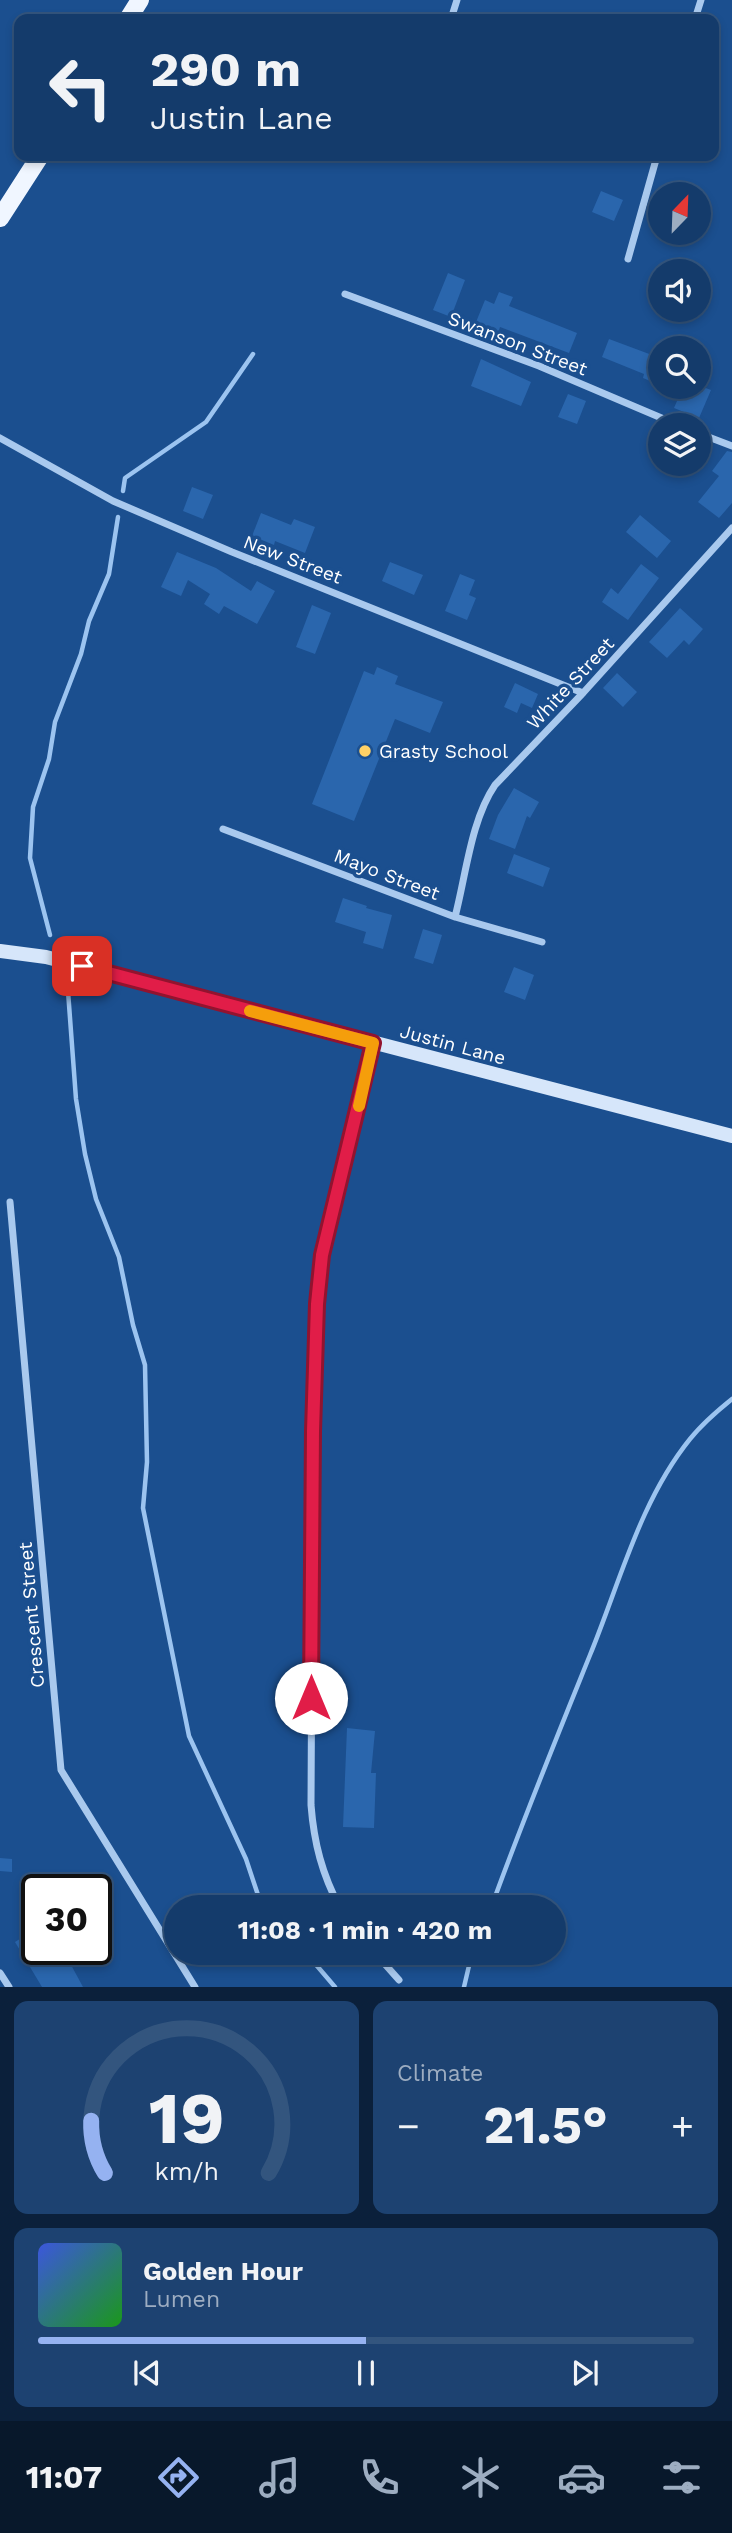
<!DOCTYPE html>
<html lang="en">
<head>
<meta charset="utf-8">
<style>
	body { margin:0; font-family:"Work Sans",sans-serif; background:#1d4271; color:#f1f3f6; height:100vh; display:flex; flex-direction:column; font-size:26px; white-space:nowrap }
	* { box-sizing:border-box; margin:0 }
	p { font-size:23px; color:#9dadc1 }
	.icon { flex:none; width:38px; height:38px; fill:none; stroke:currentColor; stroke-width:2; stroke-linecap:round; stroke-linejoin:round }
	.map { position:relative; height:1987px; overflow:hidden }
	.sheet { display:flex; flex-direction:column; gap:14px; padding:14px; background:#0b203b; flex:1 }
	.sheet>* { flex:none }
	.hud { position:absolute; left:14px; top:14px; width:705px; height:147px; border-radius:14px; box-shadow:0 4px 10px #0003,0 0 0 2px #33557e; background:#143b6b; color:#f1f3f6; overflow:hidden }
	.needle { width:46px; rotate:23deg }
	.tools { position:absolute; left:648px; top:182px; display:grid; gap:14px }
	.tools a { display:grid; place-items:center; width:63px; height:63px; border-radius:50%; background:#143b6b; box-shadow:0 4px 10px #0003,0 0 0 2px #33557e; font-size:35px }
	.speed { position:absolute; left:21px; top:1874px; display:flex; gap:14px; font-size:35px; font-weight:700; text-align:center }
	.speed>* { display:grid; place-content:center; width:91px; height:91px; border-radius:50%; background:#143b6b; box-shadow:0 4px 10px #0003,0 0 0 2px #33557e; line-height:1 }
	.speed .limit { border:4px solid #111; border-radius:10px; background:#fff; color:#111 }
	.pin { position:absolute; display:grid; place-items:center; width:60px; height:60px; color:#fff; margin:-30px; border-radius:14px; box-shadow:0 4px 10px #0006 }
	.me { position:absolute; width:77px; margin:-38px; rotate:0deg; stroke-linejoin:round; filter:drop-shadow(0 0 5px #0008) }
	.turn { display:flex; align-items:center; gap:24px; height:147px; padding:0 21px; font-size:32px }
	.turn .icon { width:91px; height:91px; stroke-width:2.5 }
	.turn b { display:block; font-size:49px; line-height:60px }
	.big { font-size:52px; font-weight:700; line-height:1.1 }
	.sheet .card { flex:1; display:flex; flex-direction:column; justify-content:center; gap:10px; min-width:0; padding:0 24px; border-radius:14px; background:#1d4271 }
	.sheet .dial { align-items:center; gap:0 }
	.dial svg { height:182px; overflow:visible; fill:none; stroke:#33557e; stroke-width:7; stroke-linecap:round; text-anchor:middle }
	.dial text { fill:#f1f3f6; stroke:none }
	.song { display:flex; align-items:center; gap:21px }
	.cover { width:84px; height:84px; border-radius:10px; background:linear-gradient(135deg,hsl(230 70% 55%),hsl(120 70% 35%)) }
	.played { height:7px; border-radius:4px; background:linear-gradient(90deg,#95b2f1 50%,#33557e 50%) }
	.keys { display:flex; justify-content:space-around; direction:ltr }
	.heat { display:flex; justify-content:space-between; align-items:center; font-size:38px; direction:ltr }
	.sheet .tiles { flex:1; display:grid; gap:14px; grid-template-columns:1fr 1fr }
	.card:last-child { grid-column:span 2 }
	.trip { position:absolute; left:164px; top:1895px; width:402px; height:70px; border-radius:35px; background:#143b6b; box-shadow:0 4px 10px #0003,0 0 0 2px #33557e; font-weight:700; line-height:70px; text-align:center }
	.dock { display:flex; height:112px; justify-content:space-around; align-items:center; background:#08182b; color:#9dadc1 }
	.dock .icon { width:49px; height:49px }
	.dock .active { color:#95b2f1 }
	.dock b { font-size:32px; color:#f1f3f6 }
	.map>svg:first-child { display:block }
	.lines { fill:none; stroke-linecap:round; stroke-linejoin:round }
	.stream { stroke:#9cc4f0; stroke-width:4.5 }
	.building { fill:#2a66ad }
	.minor { stroke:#a9c9ee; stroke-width:7 }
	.secondary { stroke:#d6e6fa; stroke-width:14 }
	.primary { stroke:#f0f6ff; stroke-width:18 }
	.route-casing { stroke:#92132f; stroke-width:18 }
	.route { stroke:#e11d48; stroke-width:12 }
	.slow { stroke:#f59e0b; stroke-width:12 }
	.poi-dot { fill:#ffd166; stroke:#1b4f8f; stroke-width:2.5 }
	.labels { text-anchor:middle; stroke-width:7; stroke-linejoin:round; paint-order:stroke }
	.street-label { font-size:19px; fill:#fff; stroke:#1b4f8f }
	.poi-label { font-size:19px; fill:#fff; stroke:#1b4f8f; text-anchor:start }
</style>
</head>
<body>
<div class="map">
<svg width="732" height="1987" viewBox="0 0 732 1987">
	<rect width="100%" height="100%" fill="#1b4f8f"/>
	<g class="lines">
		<path class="stream" d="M123,491L125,478L206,422L253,354
			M50,935L30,858L33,807L49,759L55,722L81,654L89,621L109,574L118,517
			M68,991L76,1099L85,1154L96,1199L119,1257L133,1325L145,1365L147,1462L143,1508L189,1736L246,1859L258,1895L269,1908
			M491,1908C522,1822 556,1739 590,1655C620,1582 640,1501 690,1439C702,1424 717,1411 732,1399
			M306,1953L335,1987
			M464,1987L472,1953"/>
	</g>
	<path class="building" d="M601,191L623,200L614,221L592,212Z
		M448,273L465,280L451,317L433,310Z
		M499,292L513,297L509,306L577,333L569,353L500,327L497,336L474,327L485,300L494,304Z
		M609,339L660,358V385L643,378L644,374L602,357Z
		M481,359L531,382L521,406L471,386Z
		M683,387H703L711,390L699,418L674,408Z
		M568,394L586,401L577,424L558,417Z
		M727,451L732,452V503L719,518L698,502L719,476L712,471Z
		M192,487L213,495L203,519L183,511Z
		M261,513L291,525L294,519L315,527L305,553L275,541L274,545L252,536Z
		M640,515L671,541L657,558L626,532Z
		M177,552L216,568L251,591L257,581L275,591L257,624L224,606L219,614L204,604L210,594L188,580L181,596L161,587Z
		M390,562L423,575L414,595L382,581Z
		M641,564L659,578L628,620L602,602L611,588L618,594Z
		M460,574L475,580L469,595L476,598L467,620L445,611Z
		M312,605L331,613L315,654L296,647Z
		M680,608L703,629L689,645L684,640L667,658L649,642Z
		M377,667L398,676L395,684L443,702L430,733L395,719L354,821L312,804L364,671L374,675Z
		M617,673L637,692L623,707L603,688Z
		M515,683L538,694L532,708L521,703L517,713L504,707Z
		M514,788L539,802L530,818L527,816L515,849L489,839L498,815Z
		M514,854L550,868L543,887L507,873Z
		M343,898L367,906L366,908L392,915L383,949L363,943L366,932L335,922Z
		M423,929L442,935L433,964L414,958Z
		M514,967L534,975L525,1000L504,992Z
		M347,1728L375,1731L371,1773H376L374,1828L343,1827Z
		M0,1858L12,1859V1872L0,1871Z
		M37,1928V1950H63L83,1987H42L15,1942Z"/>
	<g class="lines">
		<path class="minor" d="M451,19L457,0
			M695,19L701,0
			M628,259L657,156
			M345,294L539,366L678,425
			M698,433L732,446
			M0,438L113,501L232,552L583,693
			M223,829L455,917L542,942
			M455,917C466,875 471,820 495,785L583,693L732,528
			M10,1202L61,1770L195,1987
			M340,1908C322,1874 314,1843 311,1805L313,1431L317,1304L322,1255L327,1229L373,1043
			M375,1953L399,1980
			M0,1973L9,1987"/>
		<path class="secondary" d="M0,951L46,957L732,1136"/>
		<path class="primary" d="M128,19L140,0
			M0,218L40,156"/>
	</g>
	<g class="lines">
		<defs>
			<path id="route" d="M82,966L373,1043L322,1255L317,1304L313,1431L311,1698"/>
		</defs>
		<use href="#route" class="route-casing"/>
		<use href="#route" class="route"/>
		<path class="slow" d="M250,1011L373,1043L359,1106"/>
	</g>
	<circle class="poi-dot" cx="365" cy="751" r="7"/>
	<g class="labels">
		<g class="street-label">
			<text transform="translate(518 343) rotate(21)" y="7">Swanson Street</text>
			<text transform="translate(293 559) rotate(21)" y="7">New Street</text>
			<text transform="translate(570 683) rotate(-47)" y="7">White Street</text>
			<text transform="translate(387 874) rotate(21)" y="7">Mayo Street</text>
			<text transform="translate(453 1044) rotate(15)" y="7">Justin Lane</text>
			<text transform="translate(31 1615) rotate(-95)" y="7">Crescent Street</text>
		</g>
		<g class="poi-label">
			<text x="379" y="758">Grasty School</text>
		</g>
	</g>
</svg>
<div class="tools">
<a><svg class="needle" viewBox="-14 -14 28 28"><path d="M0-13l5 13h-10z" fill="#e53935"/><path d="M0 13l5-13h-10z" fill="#9dadc1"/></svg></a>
<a><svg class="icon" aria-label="sound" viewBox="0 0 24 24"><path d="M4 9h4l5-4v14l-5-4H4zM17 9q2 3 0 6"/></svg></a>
<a><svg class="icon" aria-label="search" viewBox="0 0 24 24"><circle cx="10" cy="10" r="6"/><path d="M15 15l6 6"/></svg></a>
<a><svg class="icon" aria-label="layers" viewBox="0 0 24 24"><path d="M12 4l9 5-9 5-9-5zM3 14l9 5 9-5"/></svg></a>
</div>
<div class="speed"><div class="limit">30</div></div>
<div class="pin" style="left:82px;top:966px;background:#d93025"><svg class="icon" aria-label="arrive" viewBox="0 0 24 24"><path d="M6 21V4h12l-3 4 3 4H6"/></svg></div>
<svg class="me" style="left:311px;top:1698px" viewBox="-20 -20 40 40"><circle r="19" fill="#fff"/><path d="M0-13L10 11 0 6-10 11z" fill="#e11d48"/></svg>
<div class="trip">11:08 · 1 min · 420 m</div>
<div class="hud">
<div class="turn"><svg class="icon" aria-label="left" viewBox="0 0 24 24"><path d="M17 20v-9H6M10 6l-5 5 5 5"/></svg><div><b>290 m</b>Justin Lane</div></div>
</div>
</div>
<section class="sheet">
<div class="tiles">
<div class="card dial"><svg viewBox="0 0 100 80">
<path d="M14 69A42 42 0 1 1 86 69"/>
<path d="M14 69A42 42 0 0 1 8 46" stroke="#95b2f1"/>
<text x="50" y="56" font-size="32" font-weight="700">19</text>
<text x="50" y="72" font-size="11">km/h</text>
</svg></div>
<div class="card"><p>Climate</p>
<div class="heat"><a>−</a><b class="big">21.5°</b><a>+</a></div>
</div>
<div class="card">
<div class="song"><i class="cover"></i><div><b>Golden Hour</b><p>Lumen</p></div></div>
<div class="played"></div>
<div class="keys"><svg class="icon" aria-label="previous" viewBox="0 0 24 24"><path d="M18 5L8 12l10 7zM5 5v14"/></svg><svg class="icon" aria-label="pause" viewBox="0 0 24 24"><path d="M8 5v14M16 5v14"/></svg><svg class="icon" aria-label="next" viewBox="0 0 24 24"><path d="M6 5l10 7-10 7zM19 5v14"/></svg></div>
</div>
</div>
</section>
<nav class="dock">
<b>11:07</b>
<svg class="icon active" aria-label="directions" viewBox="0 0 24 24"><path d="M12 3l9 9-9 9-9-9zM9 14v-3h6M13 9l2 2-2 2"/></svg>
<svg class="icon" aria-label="music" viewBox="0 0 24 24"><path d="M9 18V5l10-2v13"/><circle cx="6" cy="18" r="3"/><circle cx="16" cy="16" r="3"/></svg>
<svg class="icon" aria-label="phone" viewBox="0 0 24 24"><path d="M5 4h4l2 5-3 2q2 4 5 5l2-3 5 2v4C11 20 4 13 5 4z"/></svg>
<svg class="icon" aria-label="climate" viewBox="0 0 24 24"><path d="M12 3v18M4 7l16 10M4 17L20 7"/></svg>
<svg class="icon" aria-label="car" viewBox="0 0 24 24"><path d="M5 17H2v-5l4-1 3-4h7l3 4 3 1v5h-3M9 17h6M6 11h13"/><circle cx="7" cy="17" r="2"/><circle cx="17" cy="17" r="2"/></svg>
<svg class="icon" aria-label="filters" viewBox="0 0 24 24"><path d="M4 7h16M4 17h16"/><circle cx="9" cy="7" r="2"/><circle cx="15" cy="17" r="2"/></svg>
</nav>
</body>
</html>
